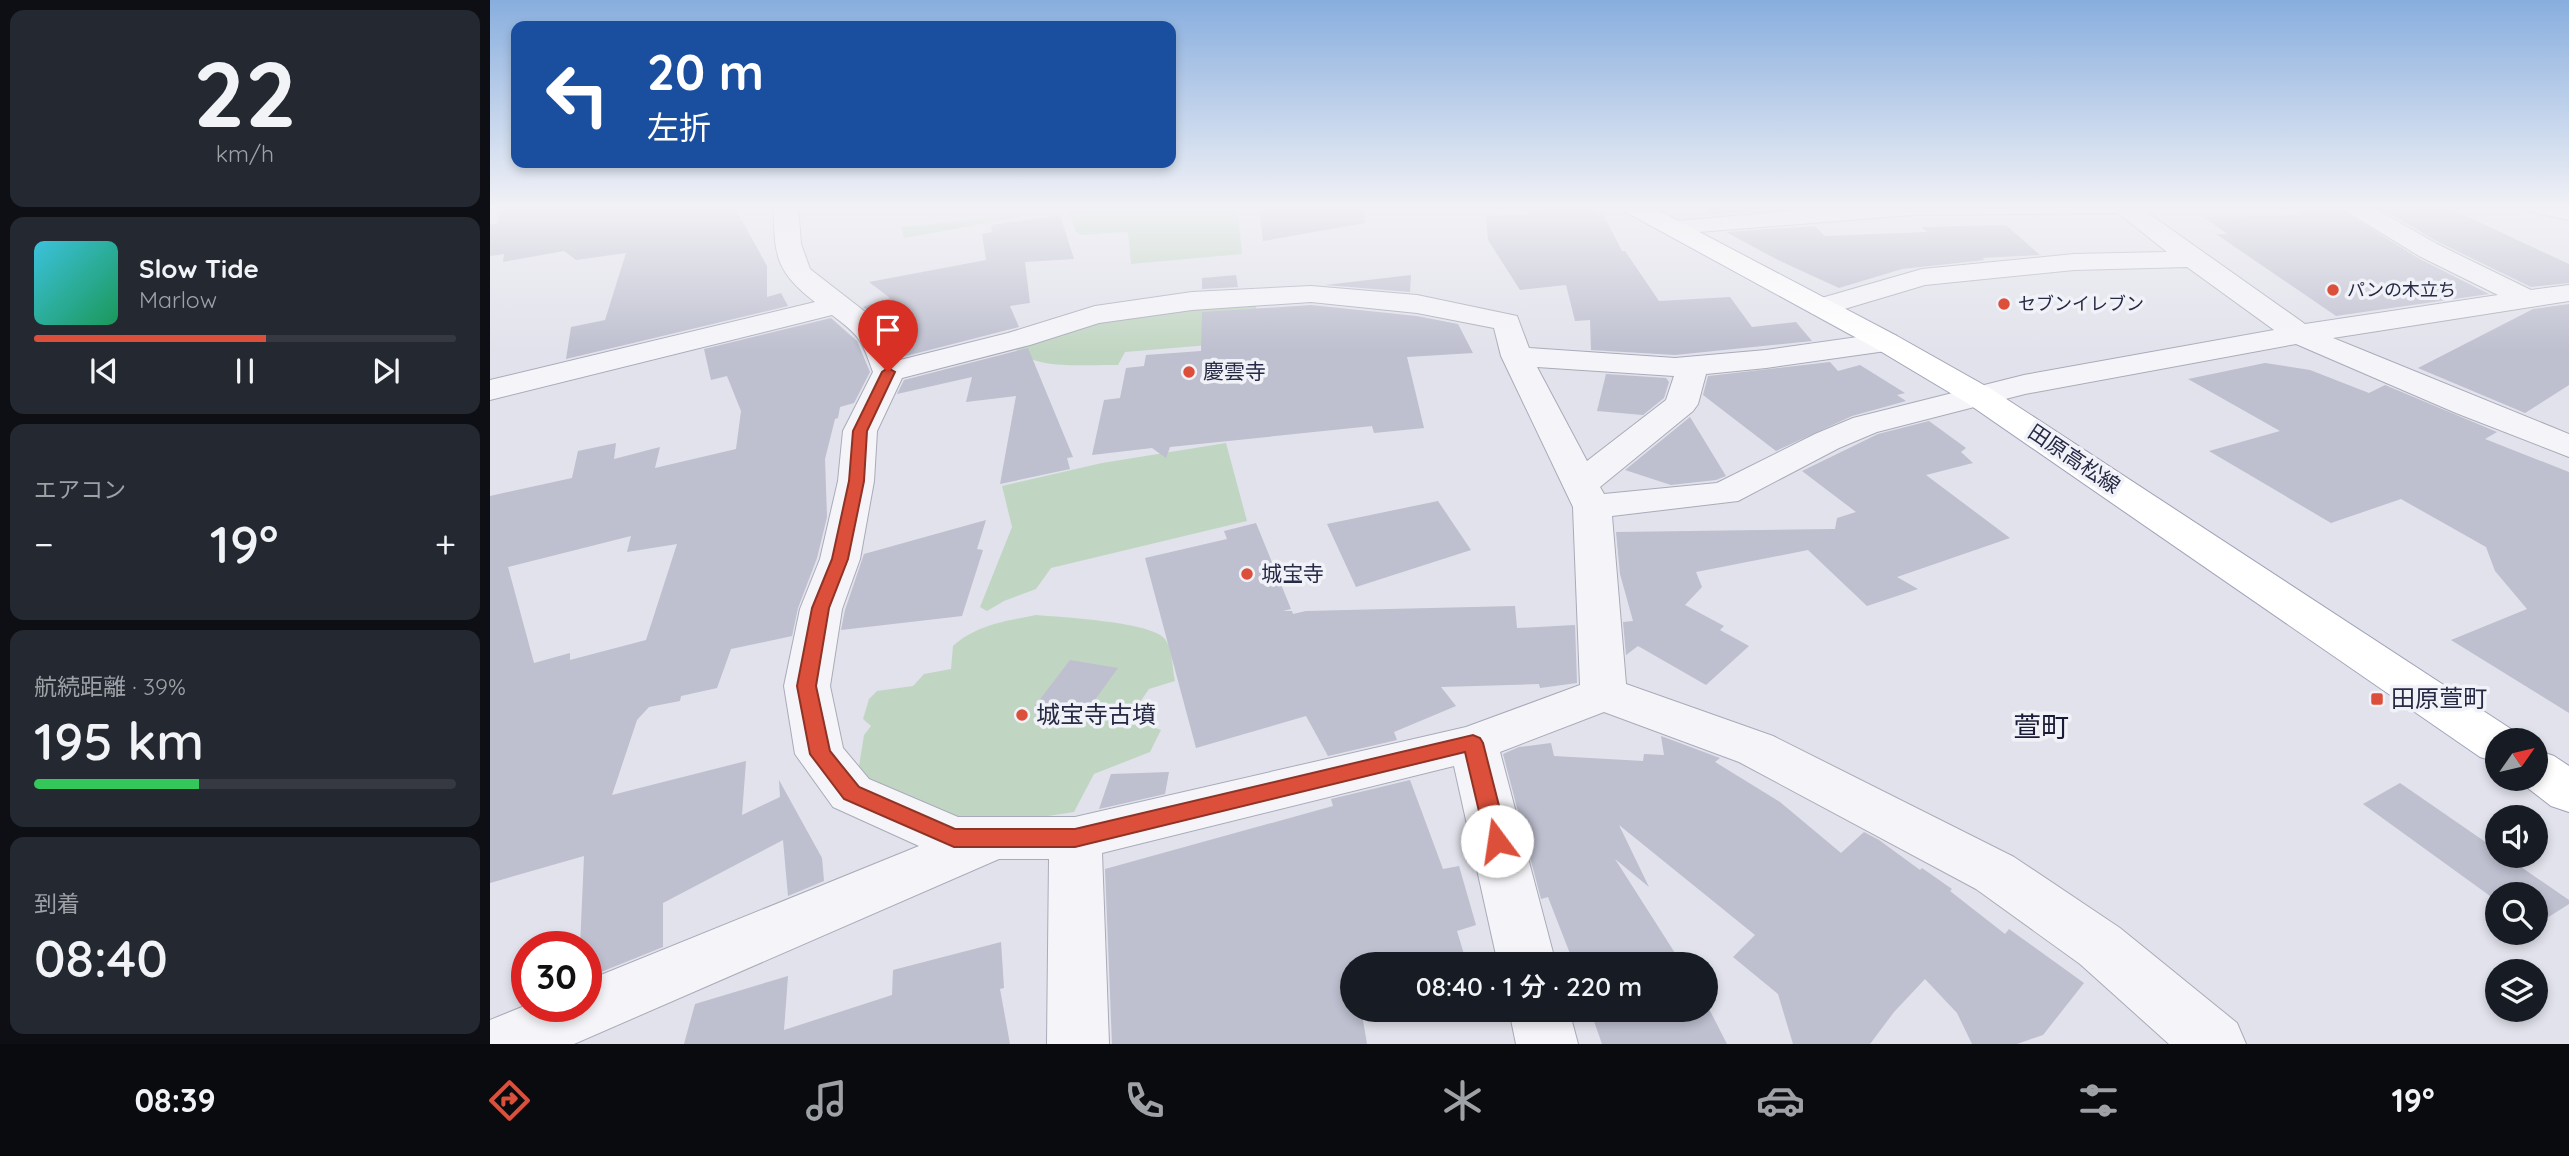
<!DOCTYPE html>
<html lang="ja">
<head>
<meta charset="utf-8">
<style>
	body { margin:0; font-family:Quicksand,"Noto Sans JP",sans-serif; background:#242831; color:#f1f3f6; height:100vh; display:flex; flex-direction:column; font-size:26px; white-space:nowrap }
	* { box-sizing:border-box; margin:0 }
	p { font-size:23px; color:#9ea1a6 }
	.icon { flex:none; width:38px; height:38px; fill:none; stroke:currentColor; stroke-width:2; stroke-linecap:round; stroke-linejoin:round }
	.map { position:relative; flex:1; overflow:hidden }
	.panel { display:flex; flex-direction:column; gap:10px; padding:10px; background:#0d0f14; width:490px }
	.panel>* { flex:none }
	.hud { position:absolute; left:21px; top:21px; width:665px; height:147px; border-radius:14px; box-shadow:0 4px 10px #0003; background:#1a4fa0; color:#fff; overflow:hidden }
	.needle { width:46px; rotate:56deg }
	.buttons { position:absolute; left:1995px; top:728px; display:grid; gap:14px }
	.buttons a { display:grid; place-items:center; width:63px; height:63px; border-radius:50%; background:#171b24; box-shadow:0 4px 10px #0003; font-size:35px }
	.speed { position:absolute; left:21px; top:931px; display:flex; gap:14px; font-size:35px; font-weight:700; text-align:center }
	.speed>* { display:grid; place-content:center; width:91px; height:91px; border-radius:50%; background:#171b24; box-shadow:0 4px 10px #0003; line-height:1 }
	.speed .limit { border:10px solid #d22; background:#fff; color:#111 }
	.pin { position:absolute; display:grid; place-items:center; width:60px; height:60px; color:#fff; margin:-72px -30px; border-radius:50% 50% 50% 0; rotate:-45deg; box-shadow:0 0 7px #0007 }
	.pin .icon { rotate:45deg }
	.me { position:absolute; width:77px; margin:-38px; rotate:346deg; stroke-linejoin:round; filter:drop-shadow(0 0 5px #0008) }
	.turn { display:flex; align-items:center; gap:24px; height:147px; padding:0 21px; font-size:32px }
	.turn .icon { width:91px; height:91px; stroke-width:2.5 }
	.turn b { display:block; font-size:49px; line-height:60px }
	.big { font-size:52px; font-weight:600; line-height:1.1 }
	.panel .card { flex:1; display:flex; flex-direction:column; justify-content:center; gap:10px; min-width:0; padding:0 24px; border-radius:14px; background:#242831 }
	.panel .dial { align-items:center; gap:0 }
	.dial b { font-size:91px; line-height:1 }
	.song { display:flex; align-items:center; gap:21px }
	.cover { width:84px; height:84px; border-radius:10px; background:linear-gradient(135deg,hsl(190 70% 55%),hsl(150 70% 35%)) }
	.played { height:7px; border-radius:4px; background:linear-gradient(90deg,#dc4f3a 55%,#363941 55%) }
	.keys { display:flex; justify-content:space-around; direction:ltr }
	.heat { display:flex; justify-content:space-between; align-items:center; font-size:38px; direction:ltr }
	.charge { height:10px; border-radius:5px; background:linear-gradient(90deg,#34c759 39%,#363941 0) }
	.trip { position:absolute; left:850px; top:952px; width:378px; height:70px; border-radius:35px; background:#171b24; box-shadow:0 4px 10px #0003; font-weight:600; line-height:70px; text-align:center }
	.tabs { display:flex; height:112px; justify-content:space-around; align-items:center; background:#090b0e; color:#9ea1a6 }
	.tabs .icon { width:49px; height:49px }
	.tabs .on { color:#dc4f3a }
	.tabs b { font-size:32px; color:#f1f3f6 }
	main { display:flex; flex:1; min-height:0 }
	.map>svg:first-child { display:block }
	.green { fill:#c1d6c2 }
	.building { fill:#bebfcf; fill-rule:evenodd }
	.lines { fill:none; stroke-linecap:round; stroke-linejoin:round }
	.minor-casing { stroke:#a9abb9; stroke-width:2 }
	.major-casing { stroke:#9fa2b8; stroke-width:2 }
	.minor { fill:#f5f5f9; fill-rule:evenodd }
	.major { fill:#fff; fill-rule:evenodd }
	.route { fill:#dc4f3a; stroke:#8f3326; stroke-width:2 }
	.poi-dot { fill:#dc4f3a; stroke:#f1f2f8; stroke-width:2.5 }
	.labels { text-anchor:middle; stroke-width:7; stroke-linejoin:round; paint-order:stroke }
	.far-poi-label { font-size:18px; fill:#272a45; stroke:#f1f2f8; text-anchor:start }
	.poi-label { font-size:21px; fill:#272a45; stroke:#f1f2f8; text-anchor:start }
	.street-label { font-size:21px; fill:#272a45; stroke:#f1f2f8 }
	.near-poi-label { font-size:24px; fill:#272a45; stroke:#f1f2f8; text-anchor:start }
	.near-neighbourhood-label { font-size:28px; fill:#1a1b36; stroke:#f1f2f8 }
</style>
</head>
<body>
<main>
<section class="panel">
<div class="card dial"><b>22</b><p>km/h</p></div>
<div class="card">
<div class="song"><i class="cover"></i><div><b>Slow Tide</b><p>Marlow</p></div></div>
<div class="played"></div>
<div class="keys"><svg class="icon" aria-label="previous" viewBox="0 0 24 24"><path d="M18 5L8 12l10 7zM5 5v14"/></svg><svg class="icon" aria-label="pause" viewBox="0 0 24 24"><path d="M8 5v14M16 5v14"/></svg><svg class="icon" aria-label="next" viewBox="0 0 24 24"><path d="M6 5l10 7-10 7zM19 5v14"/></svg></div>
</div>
<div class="card"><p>エアコン</p>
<div class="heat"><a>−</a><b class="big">19°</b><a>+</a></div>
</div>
<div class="card"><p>航続距離 · 39%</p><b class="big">195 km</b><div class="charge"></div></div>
<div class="card"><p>到着</p><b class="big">08:40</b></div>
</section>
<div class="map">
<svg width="2079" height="1044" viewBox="0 0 2079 1044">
	<rect width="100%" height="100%" fill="#e1e2eb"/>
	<path class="green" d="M621,206H691V208L747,206L752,254L641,264L638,232L591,235L586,232L579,210Z
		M530,215L531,217L414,238L411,227Z
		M766,304V341L635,352L628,365C598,364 549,371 526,350L603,320L695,307Z
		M736,443L757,521L561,568L546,589L514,601L497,611L490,607L522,527L512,486L612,463Z
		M546,615C570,617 663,622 675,639C683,649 682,668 685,681L659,689L648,705L647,721L671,730L660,752L604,774L584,812L488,827L460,813L399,793L376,777L369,766L374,735L381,726L373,719L379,699L387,691L423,686L434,674L461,669L463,646C486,625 516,621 546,615Z"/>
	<path class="building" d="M10,206H244L277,266V297L291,293L298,306L76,359L81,327L115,320L136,253L86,260L74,251L13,262L14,254L0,256V225L8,223Z
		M769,206H874L875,223L773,241Z
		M1049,206H1100L1106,213L1112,212L1132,251H1135L1169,301L1240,297L1262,327L1306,322L1322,341L1185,355L1101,350L1100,320L1085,321L1076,285L1030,290L998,240L996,216L1041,214L1040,211H1050Z
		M1212,206H1279L1285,210L1221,215Z
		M1957,207L2079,264V283L2041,287L1948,242L1892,209Z
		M1852,210L1928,258L1999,294L1846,316L1726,234H1737L1714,217L1811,215L1806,212Z
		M570,215L584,259L535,262L540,303L520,306L529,327L412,357L404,338L389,319L373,307L400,298L379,282L496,260L492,234L502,232L501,225Z
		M1516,225L1550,255L1492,258L1495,260L1412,269L1349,288L1288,260L1236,232L1325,226L1335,236L1437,232L1431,227Z
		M746,275L748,287L712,289V278Z
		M921,275L920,292L835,285Z
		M2079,304V385L2035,413L1928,368L2043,309Z
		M821,305L927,316L968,324L983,353L917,357L934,428L884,433L882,426L680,447L676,458L662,448L602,455L614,400L630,398L636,368L654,366L656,355L711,351L712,312Z
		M341,318L367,341L380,372L364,403L350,407L348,418L345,419L335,459L337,517L327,558L308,608L302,636L241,649L227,688L191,696L190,701L159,707L147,720L122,795L256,761L252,815L290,797L289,780L332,858L334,881L298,896L293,840L173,903V947L96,978V947H90L94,856L0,883V496L82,478L88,451L126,443L124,459L170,447L165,468L246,449L251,411L237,376L221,380L214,349ZM141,536L137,552L187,544L156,640L80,660V653L44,663L18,567Z
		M538,348L583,457L577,458L580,469L510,484L526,396L476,402L482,377L407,394L414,380Z
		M1340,362L1348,371L1370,365L1415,393L1407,395L1416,401L1362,416L1286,451L1213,395L1218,376Z
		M1775,363L1820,370L1879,393L1895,385L2007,432L1995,439L2079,472V713L1961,640L2037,609L2005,571L1996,547L1911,499L1841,523L1719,451L1790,431L1698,379Z
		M1116,374L1176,378L1179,382L1174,398L1153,415L1107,411Z
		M1200,417L1236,476L1226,480L1181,485L1135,470Z
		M1439,421L1476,448L1471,452L1483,463L1436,475L1520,538L1407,577L1428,589L1377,606L1318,550L1206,572L1212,587L1195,605L1234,626L1230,630L1259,646L1216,685L1148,646L1136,655L1133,622L1143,621L1130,574L1126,532L1345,529L1347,518L1366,512L1312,471L1388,434Z
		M948,501L981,550L866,587L837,524Z
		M496,520L487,549L493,550L472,616L351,630L355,610L374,554Z
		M766,523L801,609L793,611H802L803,614L816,611L1025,606L1027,628L1085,625L1087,683L1050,688L1049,684L951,687L966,706L904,732L907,740L838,756L816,716L706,748L655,558L737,539L734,531Z
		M580,660L628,668L594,715L544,707Z
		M1171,736L1230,758L1225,762L1290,802L1351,853L1374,832L1389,840L1430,870L1432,868L1462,889L1460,891L1515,934L1519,929L1594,983L1553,1035L1527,1044H1482L1467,1013L1435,979L1404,1012L1380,1044H1303L1288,994L1243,957L1265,935L1129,825L1159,887L1125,859L1192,964H1084L1058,897L1051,899L1013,754L1029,747L1061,743L1064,756L1153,761L1154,754L1174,755Z
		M679,772L675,794L609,809L621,774Z
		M920,780L953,869L969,866L986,925L967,931L977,964H863V1010H889L872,1014L877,1044H622L615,869L843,806L841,799Z
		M1910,783L2007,850V856H2015L2079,900V904L2046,925V894H2007V901L1873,804Z
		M511,942L514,988L510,989L520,1044H194L205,1004L298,976L294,1030L402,995L403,970Z
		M1216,1003L1237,1044H1112L1100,1010H1216Z"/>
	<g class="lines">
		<defs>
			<path id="minor" d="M284,206H308L311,244L320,269L387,321L402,340L410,360L518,333L605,306L702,292L821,286L927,295L1027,316L1039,348L1185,358L1276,350L1396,333L1407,336L1411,342L1407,348L1396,351L1276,368L1216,374L1208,404L1203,411L1110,487L1114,494L1227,483L1325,434L1363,418L1534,375L1784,330L1697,267L1584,270L1435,285L1331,316L1321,313L1317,307L1321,301L1432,269L1584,254L1677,252L1628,213L1422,215L1183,234L1174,232L1171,227L1174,222L1360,206H1672L1668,211L1658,213L1815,324L2008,295L1929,256L1856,211L1852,206H1881L1947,244L2041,290L2079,285V301L1843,338L2079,434V457L1966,413L1806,344L1535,394L1387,432L1349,448L1248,501L1122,516L1136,684L1283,736L1524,857L1630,928L1747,1023L1756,1044H1679L1590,964L1486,889L1249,762L1114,712L1010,752L1066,964H1008L964,766L612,853L619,1044H557L559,859H509L84,1044H0V1020L37,1005L96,1006V981L429,846L343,807L305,754L294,686L310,609L330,559L348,481L353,431L383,372C372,340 370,336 342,315L0,400V380L325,302C285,271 284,255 284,206ZM821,302L927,313L1004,328L1011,356L1083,507L1090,685L976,727L585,817H468L379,779L353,748L340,686L352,609L370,559L384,481L387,431L412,378L540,345L609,323L702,310ZM1047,367L1184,376L1176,400L1097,461Z
				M2033,206H2079V220L2037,211Z
				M1019,1010H1079L1088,1044H1026Z"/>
			<path id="major" d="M1130,206H1160L1407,336L1501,389L2024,731L2029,740H2007V762L1990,757L1477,403L1385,348L1134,211Z
				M2046,750L2064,756L2079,766V812L2061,806L2026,779H2046Z"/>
		</defs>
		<use href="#minor" class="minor-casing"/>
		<use href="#major" class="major-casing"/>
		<use href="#minor" class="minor"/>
		<use href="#major" class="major"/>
	</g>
	<linearGradient id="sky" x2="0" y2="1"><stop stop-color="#88aede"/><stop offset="0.59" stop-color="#f2f2f6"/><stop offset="1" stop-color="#f2f2f6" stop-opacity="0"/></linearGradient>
	<rect width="2079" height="352" fill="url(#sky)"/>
	<path class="route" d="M398,368L405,372L377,431L374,481L358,559L339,608L326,686L340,751L369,787L465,829H585L983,735L990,738L993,743L1018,841L1015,848L1007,850L999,848L996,841L975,752L585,847H464L354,799L320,754L307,686L322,608L342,559L359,481L363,431L392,372Z"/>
	<g class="poi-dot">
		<circle cx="1843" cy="290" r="7"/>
		<circle cx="1514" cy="304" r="7"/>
		<circle cx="699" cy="372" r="7"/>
		<circle cx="757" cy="574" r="7"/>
		<rect x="1880" y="692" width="14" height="14" rx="3.5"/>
		<circle cx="532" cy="715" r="7"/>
	</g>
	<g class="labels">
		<g class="far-poi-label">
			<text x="1857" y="296">パンの木立ち</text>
			<text x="1528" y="310">セブンイレブン</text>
		</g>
		<g class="poi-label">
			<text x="713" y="379">慶雲寺</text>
			<text x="771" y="581">城宝寺</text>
		</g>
		<g class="street-label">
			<text transform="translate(1584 459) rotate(34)" y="7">田原高松線</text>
		</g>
		<g class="near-poi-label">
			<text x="1901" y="707">田原萱町</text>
			<text x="546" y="723">城宝寺古墳</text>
		</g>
		<g class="near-neighbourhood-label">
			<text x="1551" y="737">萱町</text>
		</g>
	</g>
</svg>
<div class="buttons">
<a><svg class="needle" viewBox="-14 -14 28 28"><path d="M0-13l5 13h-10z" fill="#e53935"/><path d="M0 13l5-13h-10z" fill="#9ea1a6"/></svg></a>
<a><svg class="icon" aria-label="sound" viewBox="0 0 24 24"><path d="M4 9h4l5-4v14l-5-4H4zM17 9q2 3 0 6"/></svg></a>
<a><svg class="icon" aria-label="search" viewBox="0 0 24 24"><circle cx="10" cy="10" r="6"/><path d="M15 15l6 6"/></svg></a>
<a><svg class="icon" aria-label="layers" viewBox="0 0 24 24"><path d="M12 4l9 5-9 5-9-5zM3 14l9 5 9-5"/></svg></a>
</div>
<div class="speed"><div class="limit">30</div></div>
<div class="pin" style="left:398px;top:372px;background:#d93025"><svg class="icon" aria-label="arrive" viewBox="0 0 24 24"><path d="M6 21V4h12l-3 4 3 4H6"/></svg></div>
<svg class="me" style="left:1007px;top:841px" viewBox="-20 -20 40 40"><circle r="19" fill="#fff"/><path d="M0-13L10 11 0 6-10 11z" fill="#dc4f3a"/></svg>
<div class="trip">08:40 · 1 分 · 220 m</div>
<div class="hud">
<div class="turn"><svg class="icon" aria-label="left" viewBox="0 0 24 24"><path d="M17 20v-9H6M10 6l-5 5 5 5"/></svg><div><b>20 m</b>左折</div></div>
</div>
</div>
</main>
<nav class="tabs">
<b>08:39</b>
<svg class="icon on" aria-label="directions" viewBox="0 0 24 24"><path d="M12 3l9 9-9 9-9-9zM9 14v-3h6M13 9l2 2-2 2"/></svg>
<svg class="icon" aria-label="music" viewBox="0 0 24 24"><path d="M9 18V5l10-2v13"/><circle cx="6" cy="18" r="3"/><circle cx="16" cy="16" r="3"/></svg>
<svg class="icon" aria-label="phone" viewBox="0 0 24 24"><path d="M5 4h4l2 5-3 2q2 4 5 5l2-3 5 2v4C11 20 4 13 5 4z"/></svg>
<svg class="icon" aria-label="climate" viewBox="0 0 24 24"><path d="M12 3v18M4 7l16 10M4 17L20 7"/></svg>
<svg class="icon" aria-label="car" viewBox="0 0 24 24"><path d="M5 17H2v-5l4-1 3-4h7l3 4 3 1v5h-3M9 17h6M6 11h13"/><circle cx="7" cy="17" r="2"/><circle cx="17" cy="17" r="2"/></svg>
<svg class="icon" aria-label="filters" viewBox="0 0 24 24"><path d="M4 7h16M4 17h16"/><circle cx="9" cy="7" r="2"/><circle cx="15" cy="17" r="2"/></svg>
<b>19°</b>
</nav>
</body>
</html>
